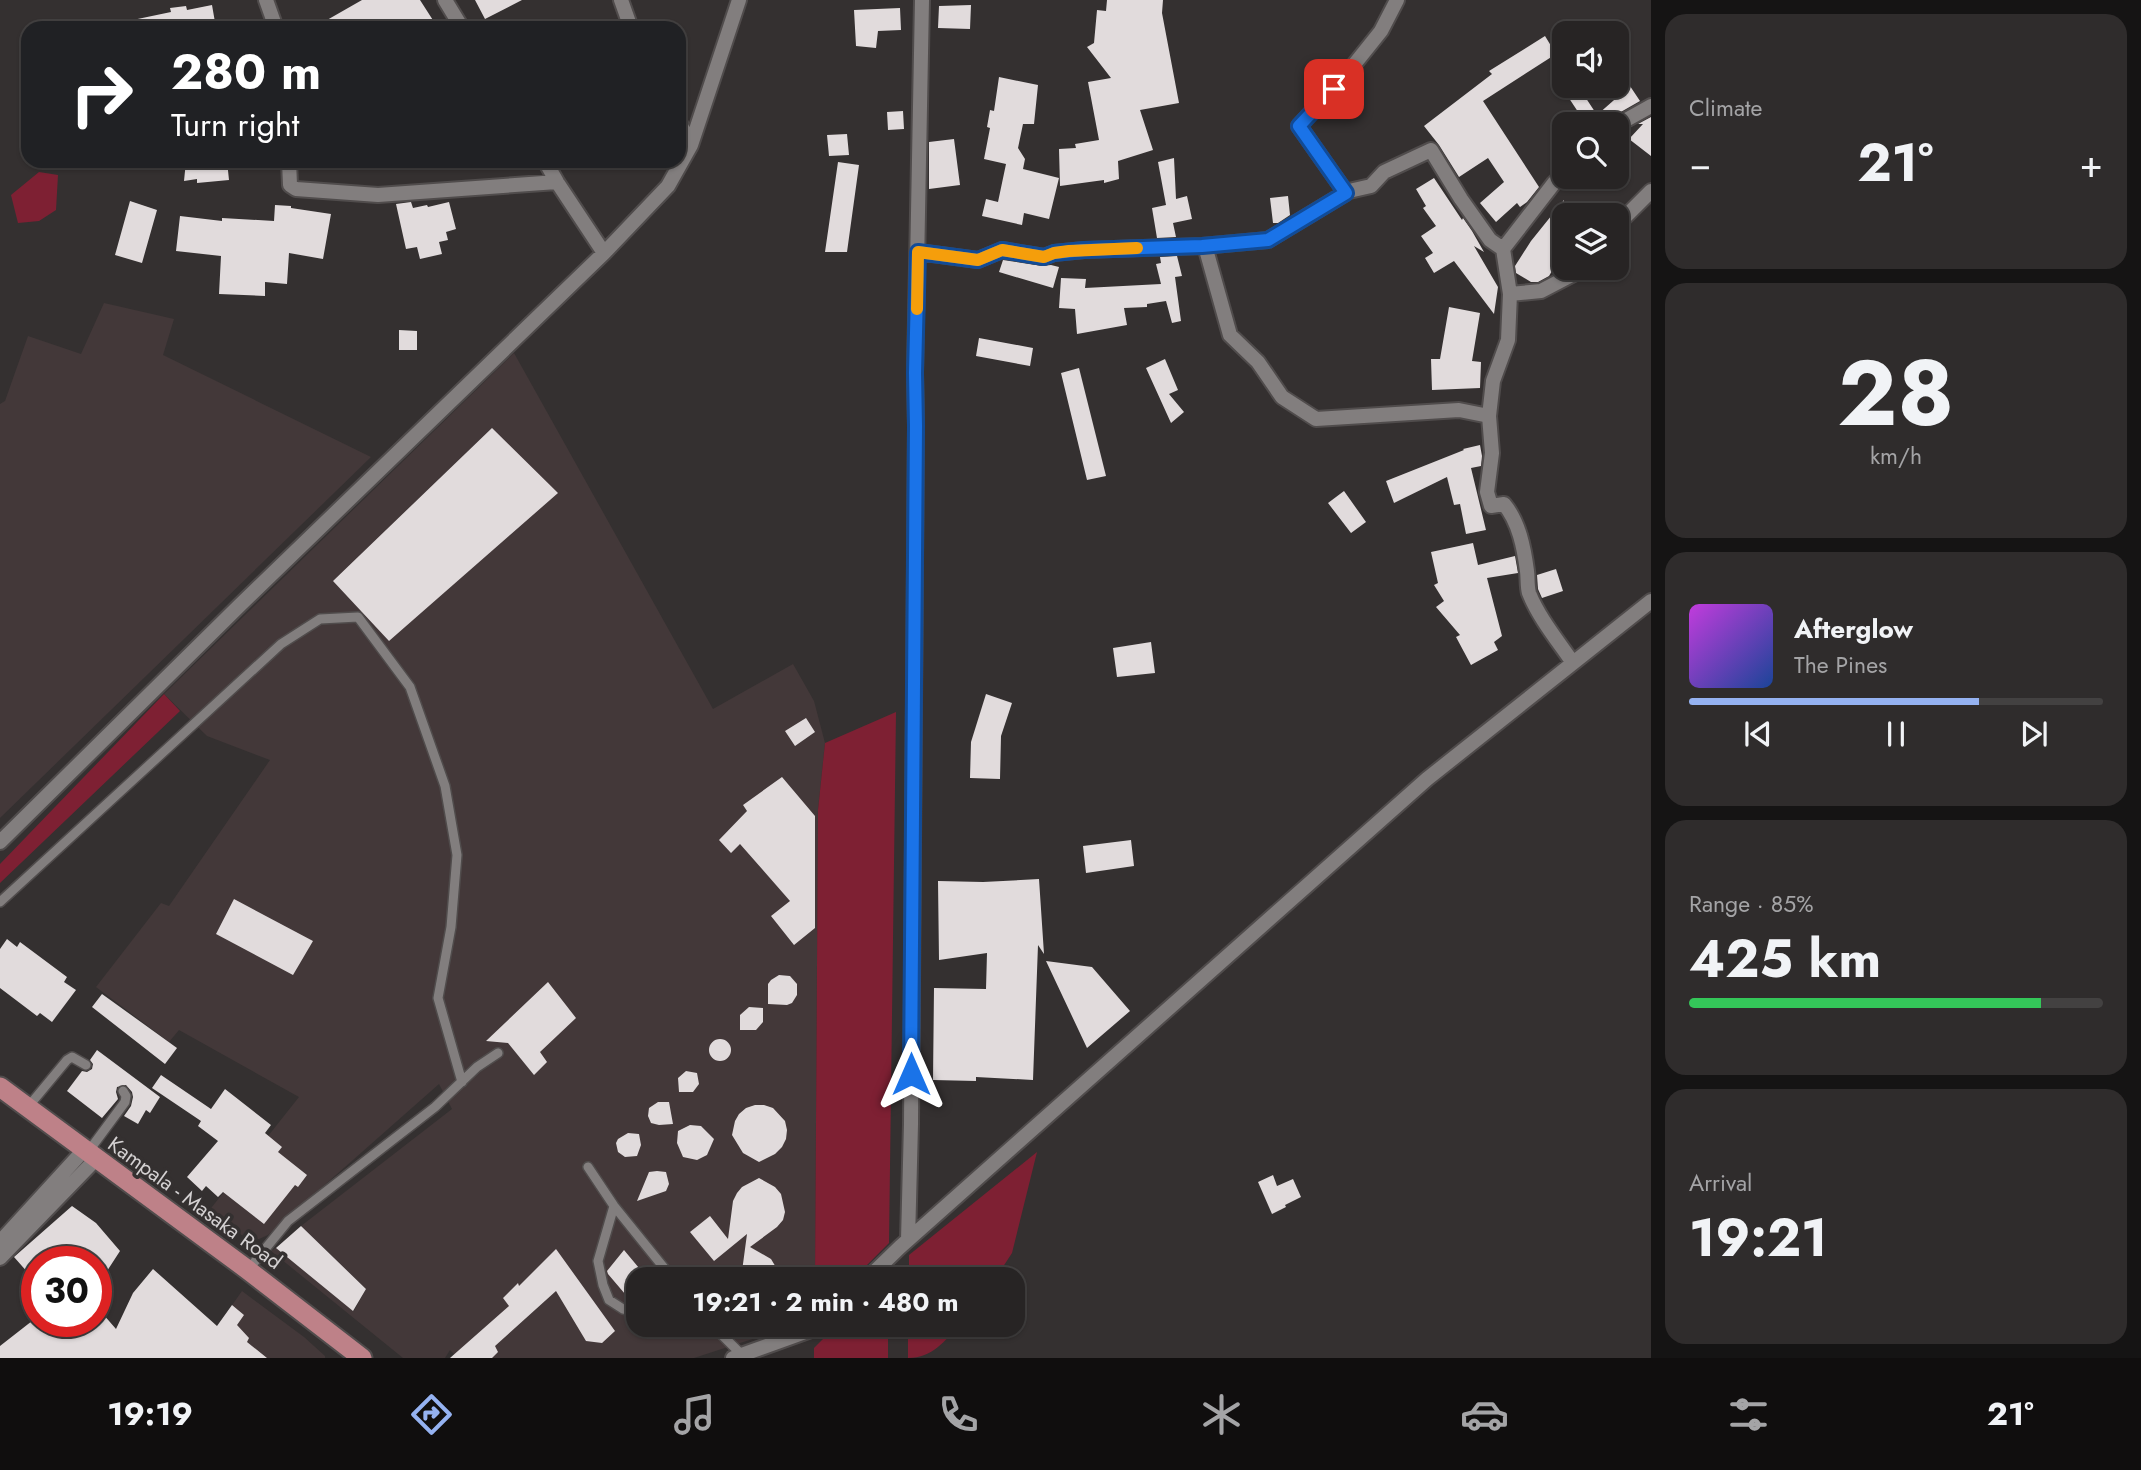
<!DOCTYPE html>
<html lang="en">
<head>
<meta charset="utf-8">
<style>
	body { margin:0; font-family:Jost,sans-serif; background:#2f2c2c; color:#f1f3f6; height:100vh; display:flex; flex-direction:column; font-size:26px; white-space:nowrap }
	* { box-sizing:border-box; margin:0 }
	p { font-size:23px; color:#a4a4a6 }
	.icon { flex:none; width:38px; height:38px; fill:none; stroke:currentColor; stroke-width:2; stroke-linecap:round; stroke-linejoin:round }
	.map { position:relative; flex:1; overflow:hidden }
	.details { display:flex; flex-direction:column; gap:14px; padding:14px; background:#151414; width:490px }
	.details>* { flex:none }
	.top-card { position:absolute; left:21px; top:21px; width:665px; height:147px; border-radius:21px; box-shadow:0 2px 5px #0004,0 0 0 2px #434141; background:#202124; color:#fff; overflow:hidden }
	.buttons { position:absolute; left:1552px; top:21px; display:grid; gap:14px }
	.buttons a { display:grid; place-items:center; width:77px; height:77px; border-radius:14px; background:#272424; box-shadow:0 2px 5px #0004,0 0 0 2px #434141; font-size:35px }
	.speed { position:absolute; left:21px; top:1246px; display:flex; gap:14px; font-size:35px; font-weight:700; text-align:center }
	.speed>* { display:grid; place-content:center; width:91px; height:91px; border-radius:50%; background:#272424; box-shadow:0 2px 5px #0004,0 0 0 2px #434141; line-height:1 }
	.speed .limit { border:10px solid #d22; background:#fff; color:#111 }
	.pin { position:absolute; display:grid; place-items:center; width:60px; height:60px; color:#fff; margin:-30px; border-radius:14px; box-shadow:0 4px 10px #0006 }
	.me { position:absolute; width:77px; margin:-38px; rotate:0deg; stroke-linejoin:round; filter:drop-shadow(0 0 5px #0008) }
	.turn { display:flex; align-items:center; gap:24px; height:147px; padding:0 35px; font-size:32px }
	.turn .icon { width:91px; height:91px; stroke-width:2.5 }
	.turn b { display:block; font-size:49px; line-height:60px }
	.big { font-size:52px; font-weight:700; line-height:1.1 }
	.details .tile { flex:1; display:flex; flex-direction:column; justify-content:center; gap:10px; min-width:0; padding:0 24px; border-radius:21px; background:#2f2c2c }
	.details .dial { align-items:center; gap:0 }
	.dial b { font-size:91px; line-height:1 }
	.song { display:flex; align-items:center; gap:21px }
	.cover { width:84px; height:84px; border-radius:10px; background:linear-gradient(135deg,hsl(290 70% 55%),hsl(220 70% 35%)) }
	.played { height:7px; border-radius:4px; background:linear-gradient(90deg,#95b2f1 70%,#434141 70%) }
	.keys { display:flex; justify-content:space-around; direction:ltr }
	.heat { display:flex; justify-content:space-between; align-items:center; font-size:38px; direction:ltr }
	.charge { height:10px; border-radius:5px; background:linear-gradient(90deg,#34c759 85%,#434141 0) }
	.trip { position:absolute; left:626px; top:1267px; width:399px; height:70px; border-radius:21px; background:#272424; box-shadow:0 2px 5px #0004,0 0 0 2px #434141; font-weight:700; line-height:70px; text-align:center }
	.menu { display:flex; height:112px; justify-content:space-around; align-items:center; background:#100e0e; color:#a4a4a6 }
	.menu .icon { width:49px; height:49px }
	.menu .on { color:#95b2f1 }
	.menu b { font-size:32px; color:#f1f3f6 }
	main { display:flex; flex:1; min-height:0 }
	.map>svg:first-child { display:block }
	.built { fill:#433839 }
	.green { fill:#7e2033 }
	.building { fill:#e1dbdc }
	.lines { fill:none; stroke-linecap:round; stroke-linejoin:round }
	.service-casing { stroke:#504c4c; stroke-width:12 }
	.minor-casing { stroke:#504c4c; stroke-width:18 }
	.trunk-casing { stroke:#504c4c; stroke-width:23 }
	.service { stroke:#827e7e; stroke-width:9 }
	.minor { stroke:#827e7e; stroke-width:14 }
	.trunk { stroke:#be8188; stroke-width:19 }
	.route-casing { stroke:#114b97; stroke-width:18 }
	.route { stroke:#1a73e8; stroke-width:12 }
	.slow { stroke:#f59e0b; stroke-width:12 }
	.labels { text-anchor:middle; stroke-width:7; stroke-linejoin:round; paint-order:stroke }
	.street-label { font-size:21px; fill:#d4d1d2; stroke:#343030 }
</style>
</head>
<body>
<main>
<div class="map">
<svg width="1651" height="1358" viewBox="0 0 1651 1358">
	<rect width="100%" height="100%" fill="#343030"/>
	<path class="built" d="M104,303L174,319L163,355L371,457L0,818V404L5,401L28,336L81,354Z
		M514,353L713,709L793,664L814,701L825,743L818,810L815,1279H639V1325H796L694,1358H458L450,1350L445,1358H403L271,1251L276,1248L354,1311L366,1289L301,1226L452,1109L439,1084L268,1235L259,1239L249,1240L208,1212L299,1097L179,1030L169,1042L96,987L161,903L169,906L270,760L207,736L164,694Z
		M242,1291L304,1337L325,1356V1358H195Z"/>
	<path class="green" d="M39,172L58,175L56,210L39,221L18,223L11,195Z
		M164,694L180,711L0,883V864Z
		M896,712L889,1243L853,1279H815L818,810L825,743Z
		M1037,1152L1012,1253L995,1279H909V1255Z
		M837,1325H888V1358H814V1348Z
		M908,1325H960C944,1341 933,1358 908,1358Z"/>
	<path class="building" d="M362,0H420L438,28H313Z
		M475,0H522L485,19Z
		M1107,0H1163L1162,13L1179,103L1140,110L1153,150L1118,161L1119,179L1104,183V180L1060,186L1059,149L1076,148L1075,144L1099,140L1088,82L1111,78L1087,47L1094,43L1097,10L1106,11Z
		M212,5L216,28H129L128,21L171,12L170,8L186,6L187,10Z
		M971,5L970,29L938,28L939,6Z
		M900,8L901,30L878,31L876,48L856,46L854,10Z
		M1545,36L1556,54L1483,101L1539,187L1527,202L1520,207L1517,203L1496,222L1480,203L1504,182L1488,158L1459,177L1439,145L1424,126L1492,74L1489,71Z
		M999,77L1038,85L1034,124H1023L1018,148L1025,159L1023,169L1059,178L1049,219L1024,213L1022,225L982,216L986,199L998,202L1006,164L984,159L990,128L987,127L990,110L994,111Z
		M1561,86H1578L1597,115L1630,86L1640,101L1612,117L1607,124H1586Z
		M903,111L904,129L888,130L887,112Z
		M1651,117V156L1629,139L1643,124H1638Z
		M847,134L849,155L829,156L827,135Z
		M954,139L960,185L929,189V142Z
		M1174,158L1176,199L1187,196L1192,219L1173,223L1176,237L1157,238L1152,208L1166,205L1158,162Z
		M186,161H227L229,180L197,183V179L184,181Z
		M838,162L859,165L847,252H825Z
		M1434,178L1462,220L1463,218L1472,231L1484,252L1474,246L1498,287L1494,314L1454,261L1434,273L1425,258L1433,253L1421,236L1436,226L1423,208L1426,206L1416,189Z
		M1288,196L1290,215L1278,223H1273L1270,198Z
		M1564,200V251L1549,276L1538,282H1531L1516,273L1515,266L1531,241Z
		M130,201L157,210L142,263L115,255Z
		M411,202L413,208L427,205L428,207L449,202L456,229L446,232L448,240L439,242L442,254L420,259L417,247L406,249L396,204Z
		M275,205L291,206V208L331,214L323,259L289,253L287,284L265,282V296L219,294L221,256L176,251L180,216L222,221V218L274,221Z
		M1177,256L1182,276L1175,277L1181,321L1172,323L1166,301L1147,304V307L1124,308L1127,325L1077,334L1075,309L1059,308L1061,278L1086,279L1085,288L1161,284L1156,264L1161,263L1160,257Z
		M1003,260L1042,266L1051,265L1059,267L1053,288L999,272Z
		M1449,307L1480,313L1472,361L1481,362L1480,388L1432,390L1431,359H1440Z
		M399,330L417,331V350H399Z
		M979,338L1033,348L1030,366L976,356Z
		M1165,359L1178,390L1169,394L1184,412L1171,423L1146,368Z
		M1079,368L1106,476L1087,480L1061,373Z
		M492,428L558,493L389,641L333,581Z
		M1480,445L1482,456L1481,466L1471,468L1486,530L1466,534L1460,504L1454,505L1447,477L1394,503L1386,481L1464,450L1463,449Z
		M1344,491L1366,522L1351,533L1328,503Z
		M1473,543L1478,565L1515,556L1518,573L1487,578L1502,636L1494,642L1498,650L1471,665L1456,637L1460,635L1436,607L1444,601L1434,585L1438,583L1431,552Z
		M1556,569L1563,591L1542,598L1538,589L1537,575Z
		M1151,642L1155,673L1117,677L1113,648Z
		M986,694L1012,703L1001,736L1000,779L970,778L971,742Z
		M806,718L815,732L795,746L785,731Z
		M782,777L815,816V928L794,945L771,916L790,901L740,844L731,853L719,840L747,811L743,805Z
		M1131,840L1134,866L1086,873L1083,846Z
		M1039,879L1044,954L1038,945L1033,1080L976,1077V1081L933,1080L934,988L986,989L987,953L939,960L938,881L983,882Z
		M234,899L313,941L293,975L216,934Z
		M7,939L17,947L20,942L67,977L64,982L76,990L52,1022L40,1013L37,1016L0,988V949Z
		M1046,961L1092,967L1130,1011L1087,1048Z
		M779,975L790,976L797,984V995L792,1003L787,1005L768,1004V984L771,980Z
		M548,982L576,1018L540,1052L547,1062L534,1075L508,1043L486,1041Z
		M102,994L177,1048L165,1064L92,1007Z
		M749,1007L763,1008V1022L756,1030H740V1015Z
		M709 1050a11 11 0 1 1 22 0a11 11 0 1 1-22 0Z
		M97,1050L160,1097L150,1113L146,1110L138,1124L124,1116L131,1106L133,1097L132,1092L126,1085L117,1087L116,1092L118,1099L102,1118L67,1091L82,1071L87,1072L92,1069L93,1064L90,1060Z
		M686,1071L697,1073L699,1084L693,1092H679L678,1078Z
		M161,1075L211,1109L225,1089L271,1125L265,1133L282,1147L278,1152L307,1175L298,1187L295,1185L264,1224L223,1192L218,1197L206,1186L202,1191L187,1177L218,1141L198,1126L201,1121L152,1088Z
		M658,1102H669L673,1124L659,1125L651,1123L648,1116L649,1108Z
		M755,1105H764L773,1108L785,1121L787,1130L786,1139L782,1147L775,1154L759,1162L743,1153L732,1135L735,1121L739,1114L746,1108Z
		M690,1125L701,1126L714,1139L707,1155L697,1160L683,1157L677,1143L678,1131Z
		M628,1133L639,1134L641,1145L637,1156L625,1157L618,1152L616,1143L618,1139Z
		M657,1171L666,1172L669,1184L666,1191L637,1201L649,1172Z
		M1273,1175L1277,1186L1293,1179L1301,1197L1285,1205L1286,1207L1272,1214L1258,1182Z
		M759,1178L775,1187L781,1194L785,1212L783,1220L777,1227L750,1247L771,1259L777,1269V1279H741L747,1234L714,1261L690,1232L710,1216L728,1239L733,1201L737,1193L742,1187Z
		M72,1206L96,1223L120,1251L96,1288V1262H37V1283L14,1257Z
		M301,1226L366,1289L353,1311L276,1248Z
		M556,1249L615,1331L602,1343L586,1341L556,1291L495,1346L498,1352L492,1358H450L509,1306L503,1298L518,1283L519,1286Z
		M624,1250L644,1274L625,1294L608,1274L607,1271Z
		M153,1269L217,1326L232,1305L244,1315L237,1325L249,1338L247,1342L267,1358H0V1346L32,1321H96V1306L116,1329L133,1293Z"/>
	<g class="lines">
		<defs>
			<path id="service" d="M0,902L281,644L320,619L358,617L410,687L445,786L457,855L451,927L438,998L462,1082
				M28,1107L67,1060L72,1057L86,1065
				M88,1152L125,1102L126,1096L123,1091
				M588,1167L614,1206L673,1279
				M614,1206L598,1261L603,1285L609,1300L623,1309L639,1312
				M248,1270L288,1221L435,1107L477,1067L498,1053
				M712,1325L742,1355"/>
			<path id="minor" d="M266,0L276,28
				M445,0L462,28
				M621,0L631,28
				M1617,125L1651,106
				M691,145L739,0
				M289,161L290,185L296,189L378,195L557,182
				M545,161L557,182L604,253
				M1564,173L1554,183L1503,249L1510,294L1541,291L1585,268
				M1346,193L1299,126L1349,71L1381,31L1397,0
				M1617,229L1623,219L1651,191
				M1205,246L1230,335L1258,362L1282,397L1316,419L1459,410L1489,416L1493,381L1508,340L1510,294
				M918,252L978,260L1002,250L1044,257L1054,253L1084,250L1202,246L1268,240L1349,191L1371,186L1384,172L1431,150L1461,199L1490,240L1503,249
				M1489,416L1492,453L1487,492L1491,506L1504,504C1519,522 1524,548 1527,571C1528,578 1527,586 1529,593C1539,618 1558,641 1573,663
				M0,842L239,606L604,253L668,186L691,145L679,122
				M908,1240L911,1124L916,426L915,373L922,0
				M0,1242L84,1150
				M0,1258L96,1159
				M867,1279L900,1247L1427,779L1651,601
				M733,1358L811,1330L817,1325"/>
			<path id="trunk" d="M0,1087L248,1270L362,1358"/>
		</defs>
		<use href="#service" class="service-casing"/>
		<use href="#minor" class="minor-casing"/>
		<use href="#trunk" class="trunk-casing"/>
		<use href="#service" class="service"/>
		<use href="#minor" class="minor"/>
		<use href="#trunk" class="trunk"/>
	</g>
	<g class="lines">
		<defs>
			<path id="route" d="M911,1074L916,426L915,373L918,252L978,260L1002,250L1044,257L1054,253L1084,250L1202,246L1268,240L1346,193L1299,126L1334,89"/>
		</defs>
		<use href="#route" class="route-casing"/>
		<use href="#route" class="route"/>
		<path class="slow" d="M917,309L918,252L978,260L1002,250L1044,257L1054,253L1069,251L1137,248"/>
	</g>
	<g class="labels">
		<g class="street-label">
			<text transform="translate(195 1203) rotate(36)" y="7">Kampala - Masaka Road</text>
		</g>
	</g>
</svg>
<div class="buttons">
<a><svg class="icon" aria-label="sound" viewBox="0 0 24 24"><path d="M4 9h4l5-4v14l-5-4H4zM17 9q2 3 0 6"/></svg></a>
<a><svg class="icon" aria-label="search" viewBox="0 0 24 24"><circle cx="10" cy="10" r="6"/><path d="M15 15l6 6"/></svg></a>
<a><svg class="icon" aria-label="layers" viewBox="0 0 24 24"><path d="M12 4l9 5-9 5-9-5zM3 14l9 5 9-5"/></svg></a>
</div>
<div class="speed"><div class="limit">30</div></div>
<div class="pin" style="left:1334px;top:89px;background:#d93025"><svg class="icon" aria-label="arrive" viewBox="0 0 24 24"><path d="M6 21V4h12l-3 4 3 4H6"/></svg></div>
<svg class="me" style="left:911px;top:1074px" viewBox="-20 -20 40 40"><path d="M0-17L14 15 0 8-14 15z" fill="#1a73e8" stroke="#fff" stroke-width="4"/></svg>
<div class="trip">19:21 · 2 min · 480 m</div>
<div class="top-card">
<div class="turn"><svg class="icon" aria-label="right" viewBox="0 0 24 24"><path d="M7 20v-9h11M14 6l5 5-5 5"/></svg><div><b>280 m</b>Turn right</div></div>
</div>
</div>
<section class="details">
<div class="tile"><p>Climate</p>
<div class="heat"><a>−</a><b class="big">21°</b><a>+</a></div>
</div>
<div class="tile dial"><b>28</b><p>km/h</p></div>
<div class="tile">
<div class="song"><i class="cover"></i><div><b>Afterglow</b><p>The Pines</p></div></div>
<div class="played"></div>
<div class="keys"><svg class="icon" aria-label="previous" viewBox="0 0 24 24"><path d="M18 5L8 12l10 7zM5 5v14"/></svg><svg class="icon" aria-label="pause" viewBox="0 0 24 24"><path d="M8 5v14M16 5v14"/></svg><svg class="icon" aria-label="next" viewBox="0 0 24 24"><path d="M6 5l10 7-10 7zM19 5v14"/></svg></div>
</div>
<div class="tile"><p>Range · 85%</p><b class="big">425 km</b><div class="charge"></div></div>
<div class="tile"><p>Arrival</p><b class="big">19:21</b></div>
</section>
</main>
<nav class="menu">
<b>19:19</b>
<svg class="icon on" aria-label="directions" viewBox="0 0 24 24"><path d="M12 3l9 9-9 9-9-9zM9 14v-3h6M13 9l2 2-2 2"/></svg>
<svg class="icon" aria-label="music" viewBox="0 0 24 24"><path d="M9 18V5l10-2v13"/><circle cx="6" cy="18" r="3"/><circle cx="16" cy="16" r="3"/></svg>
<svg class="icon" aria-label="phone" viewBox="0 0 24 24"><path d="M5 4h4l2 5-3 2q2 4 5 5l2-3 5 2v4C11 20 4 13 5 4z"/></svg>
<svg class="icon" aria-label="climate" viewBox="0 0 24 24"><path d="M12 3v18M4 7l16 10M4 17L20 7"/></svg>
<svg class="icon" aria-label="car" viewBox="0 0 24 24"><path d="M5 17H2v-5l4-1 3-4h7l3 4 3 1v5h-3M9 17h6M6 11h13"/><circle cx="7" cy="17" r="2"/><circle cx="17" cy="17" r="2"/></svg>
<svg class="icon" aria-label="filters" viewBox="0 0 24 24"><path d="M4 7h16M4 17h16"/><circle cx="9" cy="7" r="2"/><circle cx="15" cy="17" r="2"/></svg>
<b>21°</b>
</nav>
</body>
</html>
